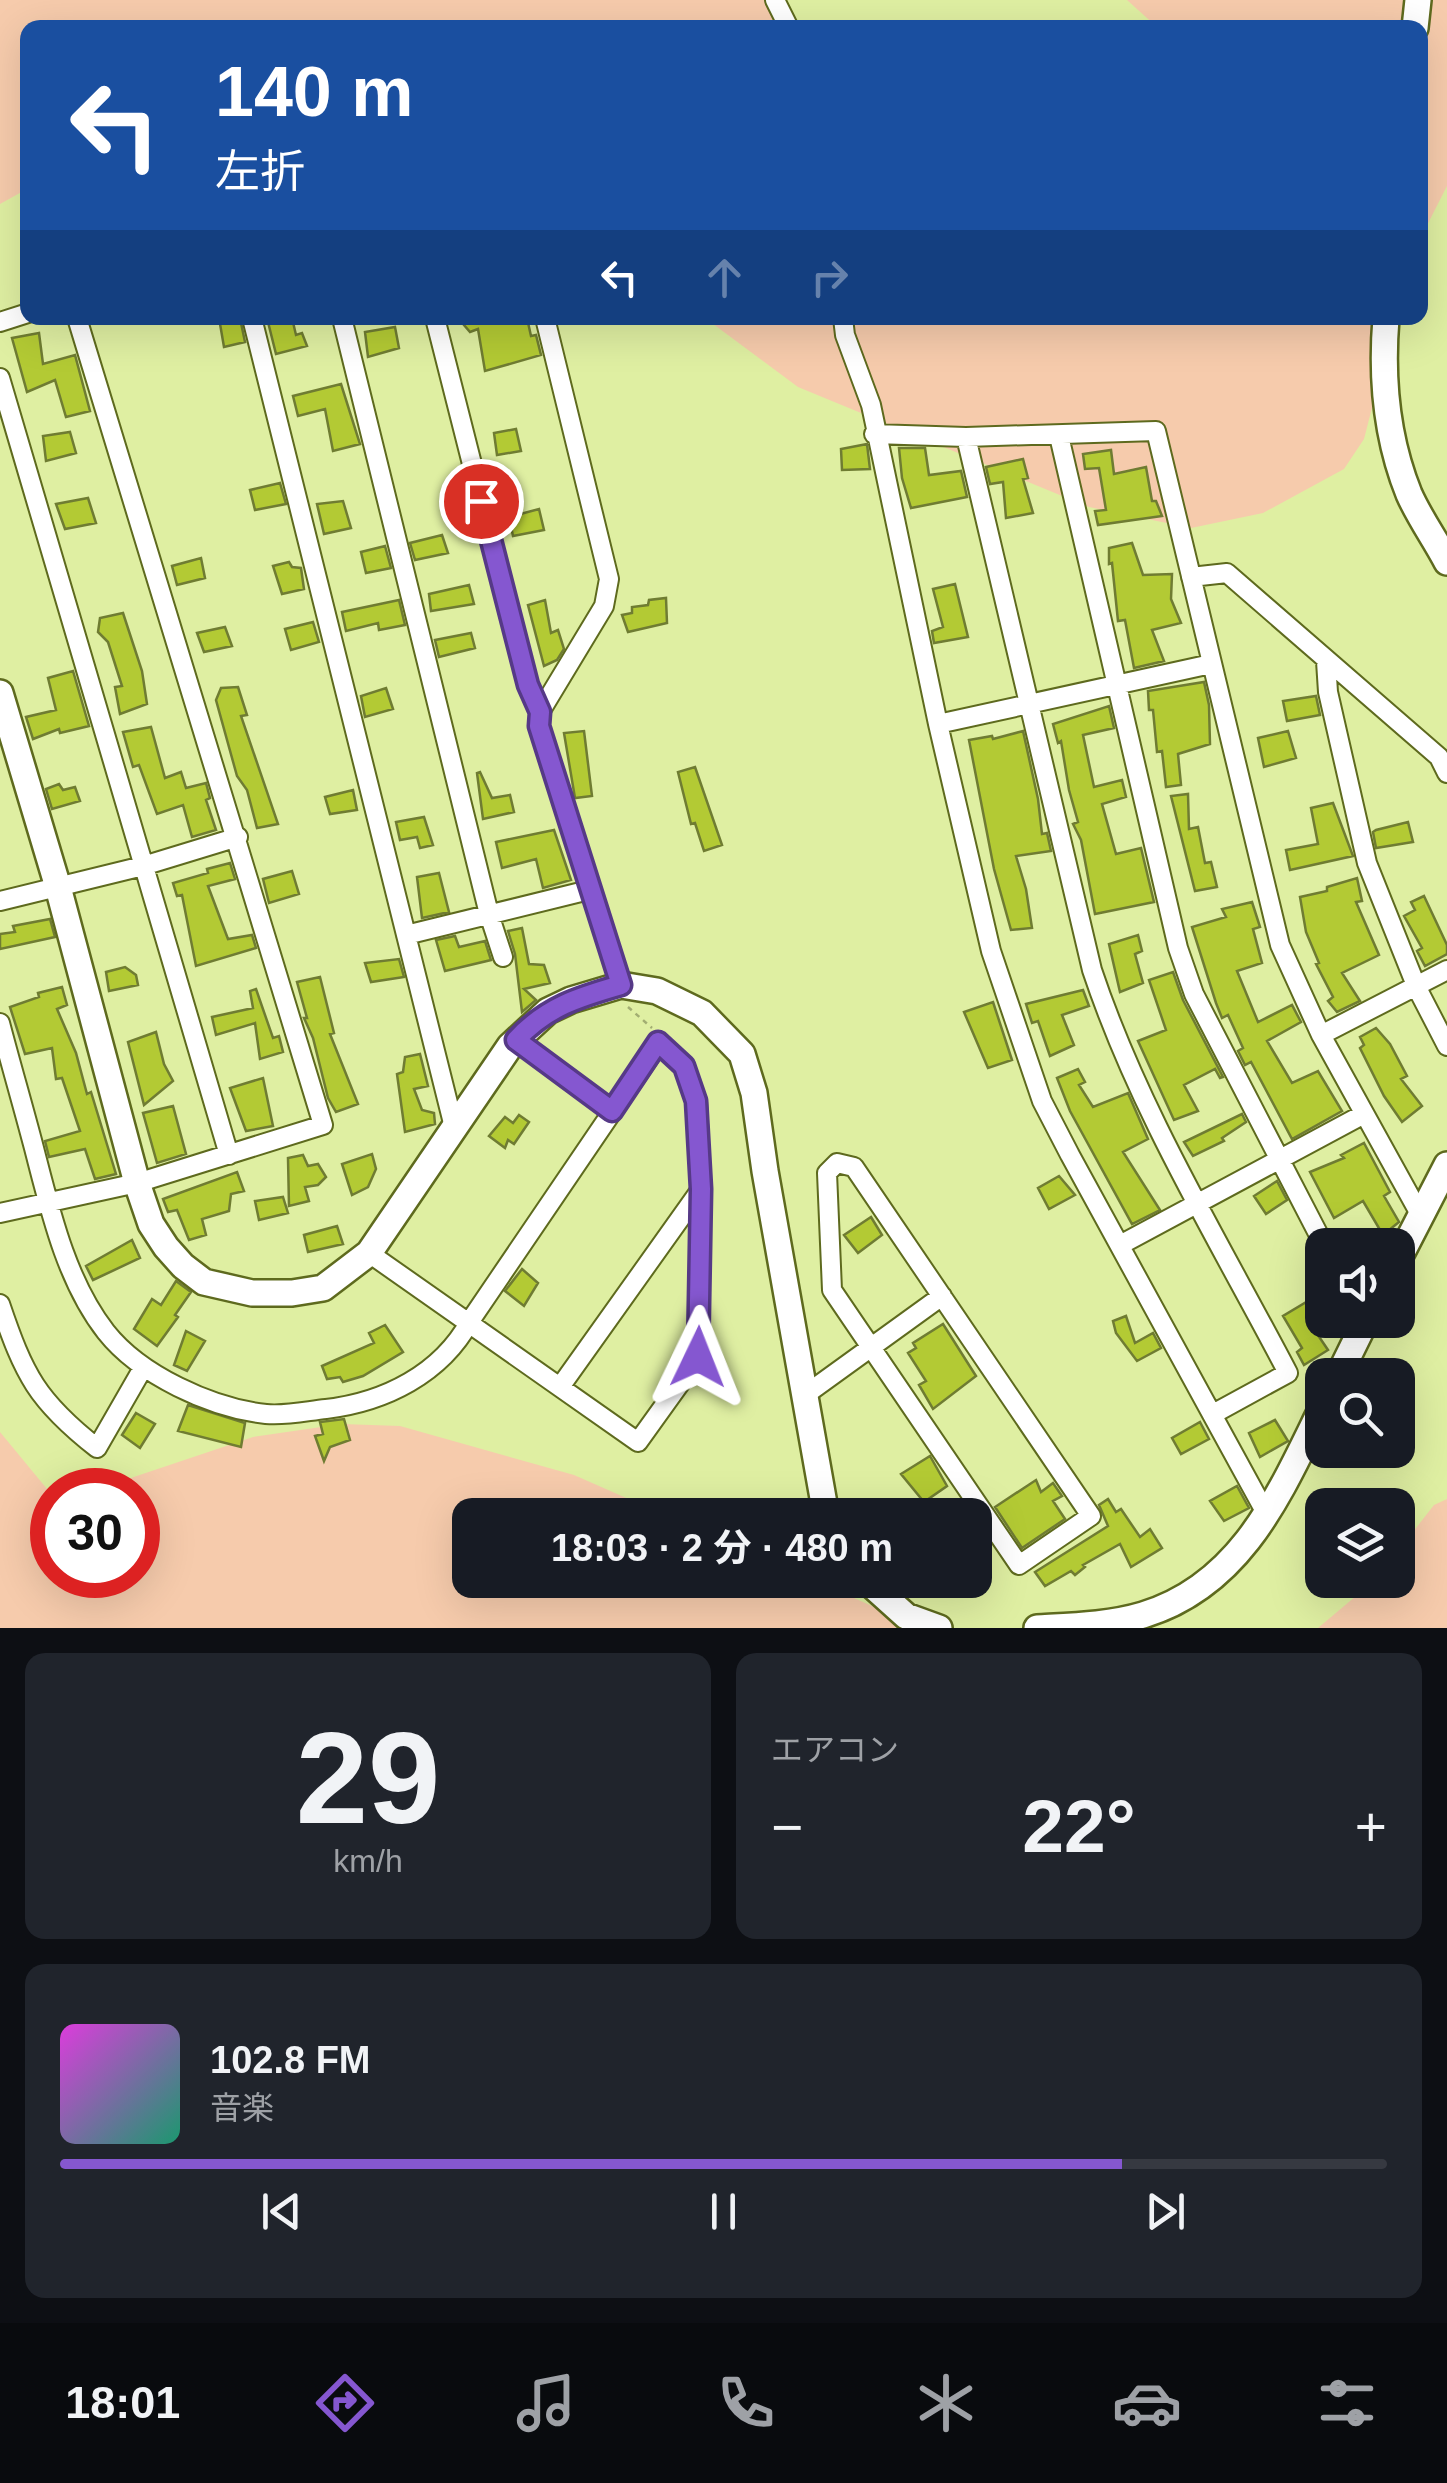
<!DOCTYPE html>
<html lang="ja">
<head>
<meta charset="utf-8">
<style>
	body { margin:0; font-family:Helvetica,"Noto Sans JP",sans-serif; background:#20242c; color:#f1f3f6; height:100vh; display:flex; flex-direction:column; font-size:38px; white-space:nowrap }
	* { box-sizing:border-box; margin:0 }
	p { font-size:32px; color:#9ea1a6 }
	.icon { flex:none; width:55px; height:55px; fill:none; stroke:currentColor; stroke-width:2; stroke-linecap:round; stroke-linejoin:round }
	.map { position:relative; height:1628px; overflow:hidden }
	.panel { display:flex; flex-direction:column; gap:25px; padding:25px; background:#0d0f14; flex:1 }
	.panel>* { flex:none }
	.top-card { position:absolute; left:20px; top:20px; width:1408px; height:305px; border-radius:20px; box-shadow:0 10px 40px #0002; background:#1a4fa0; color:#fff; overflow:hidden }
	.controls { position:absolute; left:1305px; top:1228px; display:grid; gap:20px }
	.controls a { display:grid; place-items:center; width:110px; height:110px; border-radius:20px; background:#171b24; box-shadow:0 10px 40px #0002; font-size:50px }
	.speed { position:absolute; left:30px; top:1468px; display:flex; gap:20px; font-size:50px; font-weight:700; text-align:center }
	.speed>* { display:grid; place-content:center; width:130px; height:130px; border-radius:50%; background:#171b24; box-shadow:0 10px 40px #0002; line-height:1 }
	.speed .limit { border:15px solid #d22; background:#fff; color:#111 }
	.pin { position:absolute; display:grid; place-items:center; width:85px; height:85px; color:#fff; margin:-42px; border:5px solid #fff; border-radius:50%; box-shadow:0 2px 10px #0007 }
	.me { position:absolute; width:110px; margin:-55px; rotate:2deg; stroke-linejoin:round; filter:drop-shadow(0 0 8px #0008) }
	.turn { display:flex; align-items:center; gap:35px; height:210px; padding:0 30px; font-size:45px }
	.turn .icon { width:130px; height:130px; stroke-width:2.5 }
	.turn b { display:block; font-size:70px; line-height:85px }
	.lanes { display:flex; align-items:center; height:95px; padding:0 30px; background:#0003; justify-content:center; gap:50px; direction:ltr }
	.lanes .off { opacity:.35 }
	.big { font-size:75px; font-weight:700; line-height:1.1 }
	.panel .tile { flex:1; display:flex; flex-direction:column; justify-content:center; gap:15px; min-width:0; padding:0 35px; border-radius:20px; background:#20242c }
	.panel .dial { align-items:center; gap:0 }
	.dial b { font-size:130px; line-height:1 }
	.song { display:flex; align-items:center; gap:30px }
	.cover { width:120px; height:120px; border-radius:15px; background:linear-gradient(135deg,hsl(300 70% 55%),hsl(160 70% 35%)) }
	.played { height:10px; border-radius:5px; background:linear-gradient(90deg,#8557d0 80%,#363941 80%) }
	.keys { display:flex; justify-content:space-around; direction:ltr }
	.heat { display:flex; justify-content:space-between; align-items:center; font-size:55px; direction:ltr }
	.panel .tiles { flex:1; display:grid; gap:25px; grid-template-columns:1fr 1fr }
	.tile:last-child { grid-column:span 2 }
	.trip { position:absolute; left:452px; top:1498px; width:540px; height:100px; border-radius:20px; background:#171b24; box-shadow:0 10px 40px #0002; font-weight:700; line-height:100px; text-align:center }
	.menu { display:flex; height:160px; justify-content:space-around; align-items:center; background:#090b0e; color:#9ea1a6 }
	.menu .icon { width:70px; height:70px }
	.menu .on { color:#8557d0 }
	.menu b { font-size:45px; color:#f1f3f6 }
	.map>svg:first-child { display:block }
	.green { fill:#f6cbac }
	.building { fill:#b3ca34; stroke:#6f7c32; stroke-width:2.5 }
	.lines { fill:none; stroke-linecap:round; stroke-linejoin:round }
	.street-casing { stroke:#5e6a1e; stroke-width:22 }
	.secondary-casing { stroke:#5e6a1e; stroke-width:30 }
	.path { stroke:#a2ae72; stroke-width:2.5; stroke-dasharray:5 5; stroke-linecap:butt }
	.street { stroke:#fff; stroke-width:18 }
	.secondary { stroke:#fff; stroke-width:25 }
	.route-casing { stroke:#563987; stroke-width:25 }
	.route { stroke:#8557d0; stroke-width:18 }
</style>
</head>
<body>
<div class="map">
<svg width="1447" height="1628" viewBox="0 0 1447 1628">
	<rect width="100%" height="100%" fill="#dfefa2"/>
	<path class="green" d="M0,0H786L793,27L28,28L27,189L0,204Z
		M1127,0H1447V186L1420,239V28L1157,27Z
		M705,318H1395L1364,439L1344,469L1263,513L1191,528L1089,507L798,387Z
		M342,1424L400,1426L574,1475L665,1515H470V1580H813L922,1628H0V1432L52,1495V1575H138V1490H95L253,1437Z
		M1447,1499V1628H1318L1375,1580H1398V1551L1434,1505Z"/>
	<path class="building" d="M219,318H240L245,342L224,347Z
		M267,318H292L296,335L302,333L307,346L276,354Z
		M458,318H527L531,336L536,335L541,355L485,371L478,329L470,332Z
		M395,327L399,348L368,357L365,332Z
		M39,333L43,364L75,355L90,411L66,417L55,380L27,392L12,338Z
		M341,384L360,444L333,451L325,409L298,416L293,396Z
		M516,429L521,451L497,455L494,433Z
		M70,432L76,453L46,461L43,436Z
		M867,444L870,469L842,470L841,449Z
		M899,448H925L929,475L961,471L967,497L911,508L902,478Z
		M1111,450L1114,474L1146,467L1152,501H1156L1162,516L1098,525L1095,511L1106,510L1099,468L1085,469L1083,454Z
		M1023,459L1028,478L1023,479L1033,513L1006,518L1003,482L990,484L986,467Z
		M280,483L286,504L255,510L250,490Z
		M88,498L96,523L65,529L56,504Z
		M343,501L351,528L324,534L317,504Z
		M539,509L544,530L513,536L509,517Z
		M442,535L448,553L415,560L410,543Z
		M1132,543L1143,575L1172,574L1171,599L1181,623L1152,630L1164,661L1134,668L1125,620L1118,621L1112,563L1109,564V548Z
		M385,546L391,568L366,573L361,552Z
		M201,558L205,578L177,585L172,566Z
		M289,562L292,567L301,568L304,589L282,594L273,566Z
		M955,584L968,637L934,643L932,631L943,627L933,589Z
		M469,585L474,604L431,611L429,594Z
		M666,598L667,623L628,632L622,615L632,613V607L648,605L649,600Z
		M399,600L405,625L379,630L378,623L346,631L342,612Z
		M545,600L551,633L558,630L564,649L557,660L544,666L528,605Z
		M123,613L142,671L147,704L120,714L115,687L122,686L108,642L98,632L100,618Z
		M313,622L319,642L291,650L285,629Z
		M225,627L232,646L204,652L197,633Z
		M471,633L475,648L439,657L435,640Z
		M73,671L89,726L60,733L59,729L33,739L26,717L56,710L48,678Z
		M1204,682L1209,705L1210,744L1178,754L1181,785L1166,787L1162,751L1157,752L1153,710H1149L1148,691Z
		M238,687L247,715L241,716L278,824L257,828L247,790L237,776L216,700L221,688Z
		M386,688L393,709L365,717L361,696Z
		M1316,696L1320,715L1287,721L1283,701Z
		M1109,706L1114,728L1083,735L1094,787L1122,780L1126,797L1102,804L1116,854L1141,848L1154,902L1095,914L1081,840L1073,824L1078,822L1069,790L1061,741L1058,743L1053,724Z
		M151,727L165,778L181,772L186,788L206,783L210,798L206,800L216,830L192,837L183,805L157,814L139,765L133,767L123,732Z
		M584,731L592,796L575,798L564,733Z
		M1023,731L1038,799L1042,834L1047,833L1051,851L1016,856L1026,889L1032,928L1011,930L994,869L969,740L992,736L993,739Z
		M1288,731L1296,758L1264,767L1258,738Z
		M695,767L722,845L704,851L695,823L691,824L678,772Z
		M480,772L492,798L510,795L514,812L483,819L477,773Z
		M59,784L63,790L75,787L80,801L52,809L46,789Z
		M353,790L357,810L330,814L325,797Z
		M1188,794L1189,829L1198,827L1205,863L1211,862L1217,887L1195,891L1171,796Z
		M1333,803L1353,856L1290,870L1286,850L1318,844L1311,808Z
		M424,817L433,845L420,848L417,837L400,840L396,822Z
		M1408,822L1413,842L1376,848L1373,832L1376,830Z
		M554,830L571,880L543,888L536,859L502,868L496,842Z
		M230,863L235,879L208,886L228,939L252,935L256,948L196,966L182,895L177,896L173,883L208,873L207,869Z
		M292,871L299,894L269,903L263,879Z
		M439,873L449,912L422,918L417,877Z
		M1357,878L1362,901L1356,902L1379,955L1342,973L1360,1001L1337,1012L1328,1001L1333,997L1316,964L1319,963L1306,932L1300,897L1327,891V887Z
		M1424,896L1447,945V954L1425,966L1417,951L1422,948L1404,916L1415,910L1411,902Z
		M1252,902L1260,927L1253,929L1262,963L1237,971L1258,1022L1292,1005L1301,1022L1267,1041L1292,1083L1318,1071L1342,1111L1292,1139L1251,1062L1245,1065L1238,1051L1243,1048L1228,1015L1222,1018L1216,1003L1192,927L1226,917L1222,909Z
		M50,919L55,937L0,949V934L15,932L13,926Z
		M522,928L529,964L544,965L550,983L524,989L536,1000L522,1012L515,954L508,931Z
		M1138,935L1142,951L1135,954L1143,983L1120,992L1109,944Z
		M455,936L459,947L485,941L491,960L445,971L436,940Z
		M399,959L404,977L371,982L365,963Z
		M125,967L136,975L138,985L109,991L106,972Z
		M1173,972L1183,1000L1223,1077L1220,1078L1215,1069L1184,1085L1198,1111L1174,1120L1138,1041L1166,1030L1149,980Z
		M320,977L334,1033L330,1034L358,1104L336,1112L328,1098L313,1038L304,1018H307L297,982Z
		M62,987L67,1005L57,1009L76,1053L87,1094L91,1092L116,1174L95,1179L85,1149L49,1157L45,1141L80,1131L62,1078L56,1079L52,1048L25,1054L10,1007L39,997L38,993Z
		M256,989L273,1038L279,1036L283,1052L260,1059L255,1023L216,1035L212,1017L253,1008L250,991Z
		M1083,990L1089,1006L1062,1015L1074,1045L1050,1056L1038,1021L1032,1023L1026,1004Z
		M993,1002L1012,1060L988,1068L964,1012Z
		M1376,1028L1390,1044L1407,1076L1401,1079L1422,1106L1402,1122L1384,1096L1360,1048L1364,1045L1360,1037Z
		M156,1032L164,1064L173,1081L144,1105L128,1042Z
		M420,1054L428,1086L414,1089L422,1110L434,1113L435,1124L405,1132L397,1074L403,1072L405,1057Z
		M1078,1069L1085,1082L1079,1085L1093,1107L1128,1093L1148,1139L1123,1152L1160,1210L1132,1224L1070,1111L1057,1078Z
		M263,1078L273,1126L246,1131L230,1088Z
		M173,1106L186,1154L157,1163L143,1113Z
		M1242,1114L1246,1122L1222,1138L1224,1141L1193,1156L1184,1142Z
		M519,1115L529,1122L514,1144L508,1140L505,1148L489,1136L505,1117L513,1123Z
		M1364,1143L1390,1192L1384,1196L1399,1222L1383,1235L1363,1201L1334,1218L1310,1172L1344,1158L1341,1155Z
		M372,1154L376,1169L368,1187L352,1195L342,1164Z
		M303,1155L308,1166L318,1164L326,1177L318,1185L305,1187L309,1201L289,1206L288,1158Z
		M237,1172L244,1191L231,1194L229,1211L202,1219L206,1235L189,1240L177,1210L168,1212L163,1199Z
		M1059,1176L1075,1195L1049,1209L1038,1188Z
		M1277,1181L1287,1200L1266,1214L1254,1196Z
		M283,1197L288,1213L259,1220L255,1201Z
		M871,1217L882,1235L858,1253L844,1235Z
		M337,1226L343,1244L308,1252L304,1235Z
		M132,1240L140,1258L93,1280L86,1266Z
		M522,1269L538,1283L524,1306L505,1291Z
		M176,1281L191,1292L175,1315L178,1317L157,1346L134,1329L152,1299L161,1305Z
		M1313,1298L1322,1315L1309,1322L1328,1350L1304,1365L1297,1352L1302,1348L1283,1316Z
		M1126,1316L1135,1343L1153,1333L1161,1348L1137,1361L1116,1333L1113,1321Z
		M943,1324L976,1376L933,1409L919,1385L926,1381L908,1353L916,1348L913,1343Z
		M385,1325L403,1352L363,1376L343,1382L340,1377L327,1379L322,1366L374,1343L369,1333Z
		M186,1331L205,1341L187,1371L174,1365Z
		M188,1405L245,1423L241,1447L178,1431Z
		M136,1413L155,1424L140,1448L122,1435Z
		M344,1419L350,1440L330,1447L324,1461L315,1436L323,1434L320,1422Z
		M1275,1420L1288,1441L1260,1457L1249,1433Z
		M1200,1422L1209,1439L1181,1454L1172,1438Z
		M930,1456L947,1486L924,1502L901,1474Z
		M1036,1480L1041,1492L1053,1483L1062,1496L1053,1501L1065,1519L1022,1548L995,1507Z
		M1237,1486L1249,1508L1224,1521L1210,1501Z
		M1108,1499L1116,1512L1121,1509L1140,1537L1150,1529L1162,1548L1131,1567L1120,1544L1083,1565L1085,1567L1075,1575L1071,1571L1045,1586L1035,1572L1108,1526L1099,1505Z"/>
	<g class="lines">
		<defs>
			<path id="street" d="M775,0L789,28
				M252,318L454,1127
				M342,318L489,914L503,957
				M435,318L528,685L540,712
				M545,318L609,579L604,606L540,712L539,727L621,985
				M843,318L845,335L871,405L938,724L991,951L1042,1101L1070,1155L1267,1515
				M0,322L28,313
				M0,378L229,1155
				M874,434L966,437L1156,431L1280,945L1321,1035L1421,1216
				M1059,436L1178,948L1194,994L1324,1245
				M966,437L1092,970C1139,1111 1219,1241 1288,1373L1213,1414
				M1191,577L1227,573L1439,757L1447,773
				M1326,661L1328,692L1367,863L1417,988L1447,1046
				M938,724L1211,664
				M0,901L143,866L238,837
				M406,935L589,890
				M0,1023C11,1065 23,1106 34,1148C50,1210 66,1281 106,1332C140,1375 211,1408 266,1414C286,1416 307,1411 326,1409C385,1402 441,1374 470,1321L659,1043L683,1066L697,1101L701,1189L699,1357L638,1442L369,1253
				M1321,1035L1447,970
				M516,1040L612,1111
				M837,1163L854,1167L1091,1516L1019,1565L832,1290L827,1173Z
				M0,1213L137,1183L323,1125L77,318
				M1120,1245L1364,1114
				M0,1304C24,1375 37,1401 97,1448L143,1368
				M560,1387L699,1192
				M805,1395L942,1296"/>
			<path id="secondary" d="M1415,28L1418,0
				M1386,318C1381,378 1386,437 1409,494C1419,517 1435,539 1447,562
				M0,693L58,887L137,1183L151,1224L166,1247L183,1266L204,1282L252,1293H292L323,1288L369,1253L510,1046L548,1011L571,1000L621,985L657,991L702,1013L742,1054L754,1093L765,1171L826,1515
				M1398,1260L1447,1165
				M1339,1375L1366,1320
				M866,1580L906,1616L939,1628
				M1037,1628C1071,1626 1110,1625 1143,1615C1242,1585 1280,1493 1322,1408"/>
		</defs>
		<use href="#street" class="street-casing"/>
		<use href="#secondary" class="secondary-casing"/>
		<path class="path" d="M628,1007L652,1028"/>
		<use href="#street" class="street"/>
		<use href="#secondary" class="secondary"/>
	</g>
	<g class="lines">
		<defs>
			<path id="route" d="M481,501L528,685L540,712L539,726L621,985C579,997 546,1007 516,1040L612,1111L658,1042L684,1066L696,1101L701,1189L698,1357"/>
		</defs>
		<use href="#route" class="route-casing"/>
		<use href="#route" class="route"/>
	</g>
</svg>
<div class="controls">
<a><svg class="icon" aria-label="sound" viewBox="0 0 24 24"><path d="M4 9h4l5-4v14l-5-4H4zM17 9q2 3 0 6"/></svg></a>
<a><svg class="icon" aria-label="search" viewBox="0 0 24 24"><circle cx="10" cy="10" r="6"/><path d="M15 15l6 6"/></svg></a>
<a><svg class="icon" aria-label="layers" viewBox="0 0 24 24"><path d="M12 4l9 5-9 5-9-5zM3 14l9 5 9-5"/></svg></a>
</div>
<div class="speed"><div class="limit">30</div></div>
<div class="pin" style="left:481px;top:501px;background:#d93025"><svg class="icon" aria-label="arrive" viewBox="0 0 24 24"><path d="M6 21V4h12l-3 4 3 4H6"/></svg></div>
<svg class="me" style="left:698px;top:1357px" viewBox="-20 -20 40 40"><path d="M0-17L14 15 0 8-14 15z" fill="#8557d0" stroke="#fff" stroke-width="4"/></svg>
<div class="trip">18:03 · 2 分 · 480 m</div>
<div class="top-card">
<div class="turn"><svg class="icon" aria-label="left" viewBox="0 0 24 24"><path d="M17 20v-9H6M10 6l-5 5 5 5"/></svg><div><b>140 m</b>左折</div></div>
<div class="lanes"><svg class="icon" aria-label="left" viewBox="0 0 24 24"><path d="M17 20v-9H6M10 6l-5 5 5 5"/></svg><svg class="icon off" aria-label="ahead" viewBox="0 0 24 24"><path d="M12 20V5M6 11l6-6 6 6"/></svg><svg class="icon off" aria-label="right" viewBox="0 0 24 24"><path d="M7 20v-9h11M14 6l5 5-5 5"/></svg></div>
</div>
</div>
<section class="panel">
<div class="tiles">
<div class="tile dial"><b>29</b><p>km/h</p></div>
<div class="tile"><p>エアコン</p>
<div class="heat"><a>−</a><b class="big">22°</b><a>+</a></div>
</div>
<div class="tile">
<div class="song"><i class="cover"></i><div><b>102.8 FM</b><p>音楽</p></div></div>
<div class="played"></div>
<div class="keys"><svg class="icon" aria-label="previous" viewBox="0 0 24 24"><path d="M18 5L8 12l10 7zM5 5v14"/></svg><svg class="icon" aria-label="pause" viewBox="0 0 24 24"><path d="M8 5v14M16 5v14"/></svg><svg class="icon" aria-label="next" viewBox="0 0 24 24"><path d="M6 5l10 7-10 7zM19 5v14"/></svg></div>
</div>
</div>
</section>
<nav class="menu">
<b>18:01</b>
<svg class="icon on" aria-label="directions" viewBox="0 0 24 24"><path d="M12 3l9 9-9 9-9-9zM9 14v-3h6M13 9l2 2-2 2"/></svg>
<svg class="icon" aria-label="music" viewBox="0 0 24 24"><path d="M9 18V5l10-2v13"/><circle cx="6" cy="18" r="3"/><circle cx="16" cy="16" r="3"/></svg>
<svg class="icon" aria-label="phone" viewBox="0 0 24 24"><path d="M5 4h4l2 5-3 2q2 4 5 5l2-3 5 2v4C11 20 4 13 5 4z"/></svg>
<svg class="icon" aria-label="climate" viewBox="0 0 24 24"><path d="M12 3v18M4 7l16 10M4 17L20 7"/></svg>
<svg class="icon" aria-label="car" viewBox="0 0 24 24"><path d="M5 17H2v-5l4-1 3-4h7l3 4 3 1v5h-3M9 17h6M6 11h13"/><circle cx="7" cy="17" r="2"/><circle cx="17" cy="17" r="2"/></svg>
<svg class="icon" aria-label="filters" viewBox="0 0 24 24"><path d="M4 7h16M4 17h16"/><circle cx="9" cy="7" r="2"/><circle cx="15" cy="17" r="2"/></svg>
</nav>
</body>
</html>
